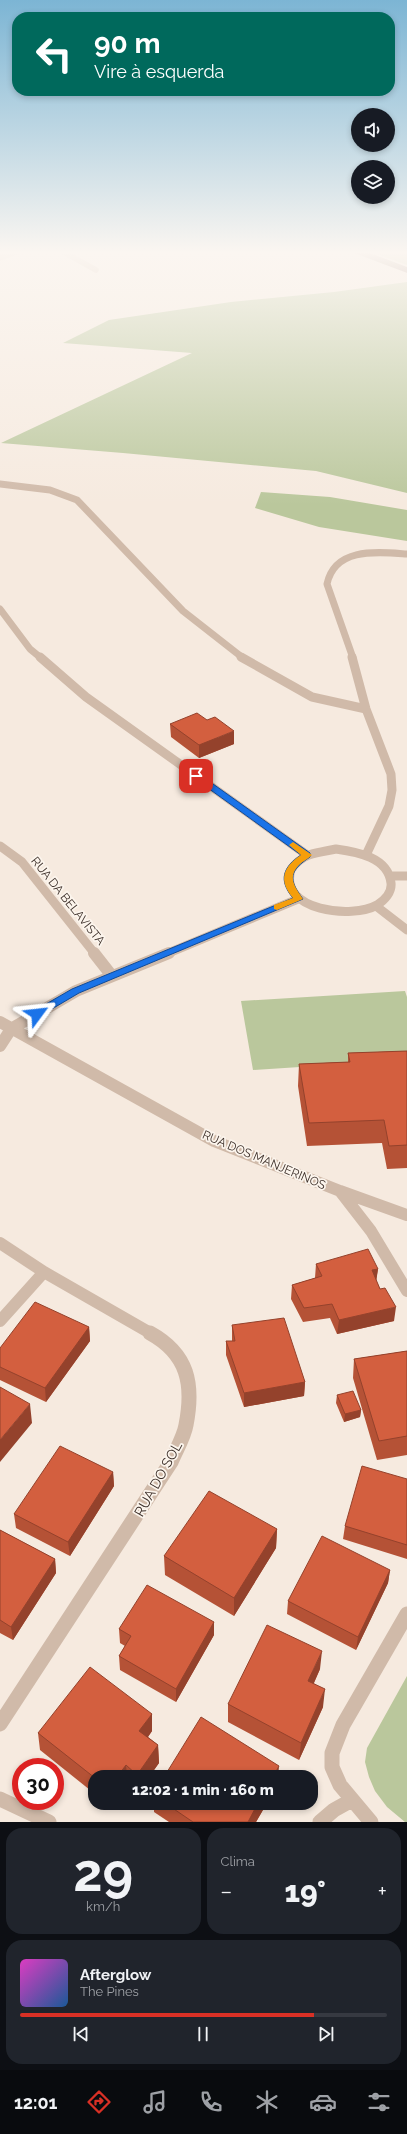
<!DOCTYPE html>
<html lang="pt">
<head>
<meta charset="utf-8">
<style>
	body { margin:0; font-family:Raleway,sans-serif; background:#20242c; color:#f1f3f6; height:100vh; display:flex; flex-direction:column; font-size:15px; white-space:nowrap }
	* { box-sizing:border-box; margin:0 }
	p { font-size:13px; color:#9ea1a6 }
	.icon { flex:none; width:22px; height:22px; fill:none; stroke:currentColor; stroke-width:2; stroke-linecap:round; stroke-linejoin:round }
	.map { position:relative; height:1822px; overflow:hidden }
	.sheet { display:flex; flex-direction:column; gap:6px; padding:6px; background:#0d0f14; flex:1 }
	.sheet>* { flex:none }
	.hud { position:absolute; left:12px; top:12px; width:383px; height:84px; border-radius:16px; box-shadow:0 2px 6px #0003; background:#00695c; color:#fff; overflow:hidden }
	.tools { position:absolute; left:351px; top:108px; display:grid; gap:8px }
	.tools a { display:grid; place-items:center; width:44px; height:44px; border-radius:50%; background:#171b24; box-shadow:0 2px 6px #0003; font-size:20px }
	.speed { position:absolute; left:12px; top:1758px; display:flex; gap:8px; font-size:20px; font-weight:700; text-align:center }
	.speed>* { display:grid; place-content:center; width:52px; height:52px; border-radius:50%; background:#171b24; box-shadow:0 2px 6px #0003; line-height:1 }
	.speed .limit { border:6px solid #d22; background:#fff; color:#111 }
	.pin { position:absolute; display:grid; place-items:center; width:34px; height:34px; color:#fff; margin:-17px; border-radius:8px; box-shadow:0 2px 6px #0006 }
	.me { position:absolute; width:44px; margin:-22px; rotate:60deg; stroke-linejoin:round; filter:drop-shadow(0 0 3px #0008) }
	.turn { display:flex; align-items:center; gap:14px; height:84px; padding:0 16px; font-size:18px }
	.turn .icon { width:52px; height:52px; stroke-width:2.5 }
	.turn b { display:block; font-size:28px; line-height:34px }
	.big { font-size:30px; font-weight:800; line-height:1.1 }
	.sheet .tile { flex:1; display:flex; flex-direction:column; justify-content:center; gap:6px; min-width:0; padding:0 14px; border-radius:16px; background:#20242c }
	.sheet .dial { align-items:center; gap:0 }
	.dial b { font-size:52px; line-height:1 }
	.song { display:flex; align-items:center; gap:12px }
	.cover { width:48px; height:48px; border-radius:6px; background:linear-gradient(135deg,hsl(310 70% 55%),hsl(210 70% 35%)) }
	.played { height:4px; border-radius:2px; background:linear-gradient(90deg,#d93025 80%,#363941 80%) }
	.keys { display:flex; justify-content:space-around; direction:ltr }
	.heat { display:flex; justify-content:space-between; align-items:center; font-size:22px; direction:ltr }
	.sheet .tiles { flex:1; display:grid; gap:6px; grid-template-columns:1fr 1fr }
	.tile:last-child { grid-column:span 2 }
	.trip { position:absolute; left:88px; top:1770px; width:230px; height:40px; border-radius:16px; background:#171b24; box-shadow:0 2px 6px #0003; font-weight:800; line-height:40px; text-align:center }
	.tab-bar { display:flex; height:64px; justify-content:space-around; align-items:center; background:#090b0e; color:#9ea1a6 }
	.tab-bar .icon { width:28px; height:28px }
	.tab-bar .on { color:#d93025 }
	.tab-bar b { font-size:18px; color:#f1f3f6 }
	.map>svg:first-child { display:block }
	.green { fill:#bac79c }
	.lines { fill:none; stroke-linecap:round; stroke-linejoin:round }
	.minor-far4 { stroke:#d0baa9; stroke-width:5.5 }
	.minor-far3 { stroke:#d0baa9; stroke-width:7 }
	.minor-far2 { stroke:#d0baa9; stroke-width:9 }
	.minor-far1 { stroke:#d0baa9; stroke-width:12 }
	.minor { stroke:#d0baa9; stroke-width:15 }
	.major { stroke:#806559; stroke-width:5.5 }
	.wall { fill:#b55236 }
	.shaded-wall { fill:#94422c }
	.building { fill:#d35f3f; stroke:#94422c }
	.route { fill:#1a73e8; stroke:#114b97 }
	.slow { fill:#f59e0b }
	.labels { text-anchor:middle; stroke-width:3.5; stroke-linejoin:round; paint-order:stroke }
	.street-label { font-size:12px; fill:#3c2f29; stroke:#fcf5ed }
	.near-street-label { font-size:14px; fill:#3c2f29; stroke:#fcf5ed }
</style>
</head>
<body>
<div class="map">
<svg width="407" height="1822" viewBox="0 0 407 1822">
	<rect width="100%" height="100%" fill="#f6eadf"/>
	<path class="green" d="M366,250H407V265Z
		M407,282V493L316,471L123,453L1,443L192,353L63,343L109,320L231,302L334,292Z
		M261,492L330,497L407,510V541L319,527L255,508Z
		M405,991L407,997V1060L253,1070L241,1001Z
		M407,1676V1822H405L387,1807L375,1791L369,1777L365,1762L367,1748Z"/>
	<g class="lines">
		<path class="minor-far4" d="M60,250L96,270
			M0,258L22,250"/>
		<path class="minor-far3" d="M0,484L50,490L77,500L183,611L243,658
			M0,609L30,649L41,658
			M353,658L327,584C335,547 377,552 407,554"/>
		<path class="minor-far2" d="M40,657L86,697L307,855
			M241,657L312,697L366,709
			M352,657L366,709L391,774L392,790L389,806L366,855
			M0,846L22,862L95,954
			M336,849C357,852 388,857 391,883C392,892 385,900 377,905C353,919 278,911 291,870C294,864 303,857 309,855C318,852 327,851 336,849Z
			M391,876H407
			M376,906L407,930
			M166,954L298,899"/>
		<path class="minor-far1" d="M94,953L112,976
			M0,1022L214,1141L340,1191L407,1215
			M0,1046L11,1029L76,991L169,953
			M340,1191L371,1231L407,1291
			M0,1243L44,1272L0,1321
			M44,1272L152,1334"/>
		<path class="minor" d="M0,1724L171,1462C176,1450 184,1437 186,1425C194,1384 188,1354 150,1333
			M0,1799L49,1822
			M320,1822L334,1810L352,1800
			M371,1822L340,1785L332,1767V1753L343,1725L407,1614"/>
		<path class="major" d="M354,250L407,270"/>
	</g>
	<path class="wall" d="M170,724L234,744L199,758L171,737Z
		M407,1051V1168L387,1169L382,1143L307,1146L298,1086L299,1064L348,1062V1053Z
		M316,1264L378,1269L376,1280L394,1321L337,1334L330,1318L303,1322L291,1299L292,1285L315,1278Z
		M232,1325L305,1382L304,1396L244,1407L226,1355V1341H232Z
		M89,1327L90,1341L46,1402L0,1380V1348Z
		M407,1351V1455L377,1460L353,1378L354,1359Z
		M337,1395L361,1410L360,1417L344,1422L336,1403Z
		M113,1472L114,1486L70,1556L16,1528L14,1514Z
		M407,1479V1559L343,1539L345,1526Z
		M277,1529L276,1548L234,1616L165,1575L164,1556Z
		M0,1530L55,1559L56,1573L13,1640L0,1633Z
		M390,1570L388,1583L356,1650L287,1614L288,1601Z
		M214,1622V1635L176,1702L120,1670L119,1656L125,1646L120,1643L119,1629Z
		M320,1669L314,1683L323,1707L299,1760L228,1722V1704Z
		M152,1714V1731L148,1737L158,1745L159,1763L149,1777H95V1794L40,1750L38,1733Z
		M154,1803H267L256,1822H169L154,1812Z"/>
	<path class="shaded-wall" d="M234,731V744L199,758V745Z
		M378,1269L376,1283L372,1270Z
		M396,1307L394,1321L337,1334L339,1320Z
		M89,1327L90,1341L46,1402L45,1388Z
		M305,1382L304,1396L244,1407V1393Z
		M30,1404L32,1423L0,1462V1440Z
		M361,1410L360,1417L344,1422L345,1414Z
		M113,1472L114,1486L70,1556L68,1542Z
		M277,1529L276,1548L234,1616V1598Z
		M55,1559L56,1573L13,1640L11,1627Z
		M390,1570L388,1583L356,1650L358,1637Z
		M214,1622V1635L176,1702V1689Z
		M322,1651L320,1669L307,1698L308,1681Z
		M325,1689L323,1707L299,1760L301,1743Z
		M152,1714V1731L140,1748L139,1731Z
		M158,1745L159,1763L149,1777H137V1775Z
		M126,1765L127,1777H117Z
		M279,1766L278,1777H273Z
		M258,1803H267L256,1822H248Z"/>
	<path class="building" d="M197,713L207,720L215,717L234,731L199,745L170,724Z
		M407,1051V1145L389,1146L384,1120L309,1123L299,1064L350,1062L348,1053Z
		M368,1249L378,1269L372,1270L380,1289L385,1288L396,1307L339,1320L332,1304L304,1308L292,1285L322,1276L316,1264Z
		M35,1302L89,1327L45,1388L0,1367V1348Z
		M284,1318L305,1382L244,1393L226,1341H235L232,1325Z
		M407,1351V1436L379,1441L354,1359Z
		M0,1387L30,1404L0,1440Z
		M353,1391L361,1410L345,1414L337,1395Z
		M60,1446L113,1472L68,1542L14,1514Z
		M362,1466L407,1479V1545L345,1526Z
		M209,1491L277,1529L234,1598L164,1556Z
		M0,1530L55,1559L11,1627L0,1620Z
		M322,1536L390,1570L358,1637L288,1601Z
		M147,1585L214,1622L176,1689L119,1656L131,1636L119,1629Z
		M267,1625L322,1651L308,1681L325,1689L301,1743L228,1704Z
		M90,1667L152,1714L139,1731L158,1745L137,1775L126,1765L117,1777H95V1778L38,1733Z
		M201,1717L279,1766L273,1777H164Z
		M165,1803H258L248,1822H193Z"/>
	<linearGradient id="sky" x2="0" y2="1"><stop stop-color="#7cb5d4"/><stop offset="0.5" stop-color="#fbf6f1"/><stop offset="1" stop-color="#fbf6f1" stop-opacity="0"/></linearGradient>
	<rect width="407" height="505" fill="url(#sky)"/>
	<path class="route" d="M194,774H199L310,853V857C289,871 288,879 303,899L79,993L40,1016H34V1011L72,989L293,898C278,880 283,867 301,855L194,778Z"/>
	<path class="slow" d="M293,842L312,855C308,859 303,861 299,865C287,877 295,887 303,899L277,910L274,909V905L293,898C278,880 283,867 301,855L289,845Z"/>
	<g class="labels">
		<g class="street-label">
			<text transform="translate(68 901) rotate(51)" y="4">RUA DA BELAVISTA</text>
			<text transform="translate(264 1160) rotate(23)" y="4">RUA DOS MANJERINOS</text>
		</g>
		<g class="near-street-label">
			<text transform="translate(158 1479) rotate(-61)" y="5">RUA DO SOL</text>
		</g>
	</g>
</svg>
<div class="tools">
<a><svg class="icon" aria-label="sound" viewBox="0 0 24 24"><path d="M4 9h4l5-4v14l-5-4H4zM17 9q2 3 0 6"/></svg></a>
<a><svg class="icon" aria-label="layers" viewBox="0 0 24 24"><path d="M12 4l9 5-9 5-9-5zM3 14l9 5 9-5"/></svg></a>
</div>
<div class="speed"><div class="limit">30</div></div>
<div class="pin" style="left:196px;top:776px;background:#d93025"><svg class="icon" aria-label="arrive" viewBox="0 0 24 24"><path d="M6 21V4h12l-3 4 3 4H6"/></svg></div>
<svg class="me" style="left:37px;top:1014px" viewBox="-20 -20 40 40"><path d="M0-17L14 15 0 8-14 15z" fill="#1a73e8" stroke="#fff" stroke-width="4"/></svg>
<div class="trip">12:02 · 1 min · 160 m</div>
<div class="hud">
<div class="turn"><svg class="icon" aria-label="left" viewBox="0 0 24 24"><path d="M17 20v-9H6M10 6l-5 5 5 5"/></svg><div><b>90 m</b>Vire à esquerda</div></div>
</div>
</div>
<section class="sheet">
<div class="tiles">
<div class="tile dial"><b>29</b><p>km/h</p></div>
<div class="tile"><p>Clima</p>
<div class="heat"><a>−</a><b class="big">19°</b><a>+</a></div>
</div>
<div class="tile">
<div class="song"><i class="cover"></i><div><b>Afterglow</b><p>The Pines</p></div></div>
<div class="played"></div>
<div class="keys"><svg class="icon" aria-label="previous" viewBox="0 0 24 24"><path d="M18 5L8 12l10 7zM5 5v14"/></svg><svg class="icon" aria-label="pause" viewBox="0 0 24 24"><path d="M8 5v14M16 5v14"/></svg><svg class="icon" aria-label="next" viewBox="0 0 24 24"><path d="M6 5l10 7-10 7zM19 5v14"/></svg></div>
</div>
</div>
</section>
<nav class="tab-bar">
<b>12:01</b>
<svg class="icon on" aria-label="directions" viewBox="0 0 24 24"><path d="M12 3l9 9-9 9-9-9zM9 14v-3h6M13 9l2 2-2 2"/></svg>
<svg class="icon" aria-label="music" viewBox="0 0 24 24"><path d="M9 18V5l10-2v13"/><circle cx="6" cy="18" r="3"/><circle cx="16" cy="16" r="3"/></svg>
<svg class="icon" aria-label="phone" viewBox="0 0 24 24"><path d="M5 4h4l2 5-3 2q2 4 5 5l2-3 5 2v4C11 20 4 13 5 4z"/></svg>
<svg class="icon" aria-label="climate" viewBox="0 0 24 24"><path d="M12 3v18M4 7l16 10M4 17L20 7"/></svg>
<svg class="icon" aria-label="car" viewBox="0 0 24 24"><path d="M5 17H2v-5l4-1 3-4h7l3 4 3 1v5h-3M9 17h6M6 11h13"/><circle cx="7" cy="17" r="2"/><circle cx="17" cy="17" r="2"/></svg>
<svg class="icon" aria-label="filters" viewBox="0 0 24 24"><path d="M4 7h16M4 17h16"/><circle cx="9" cy="7" r="2"/><circle cx="15" cy="17" r="2"/></svg>
</nav>
</body>
</html>
